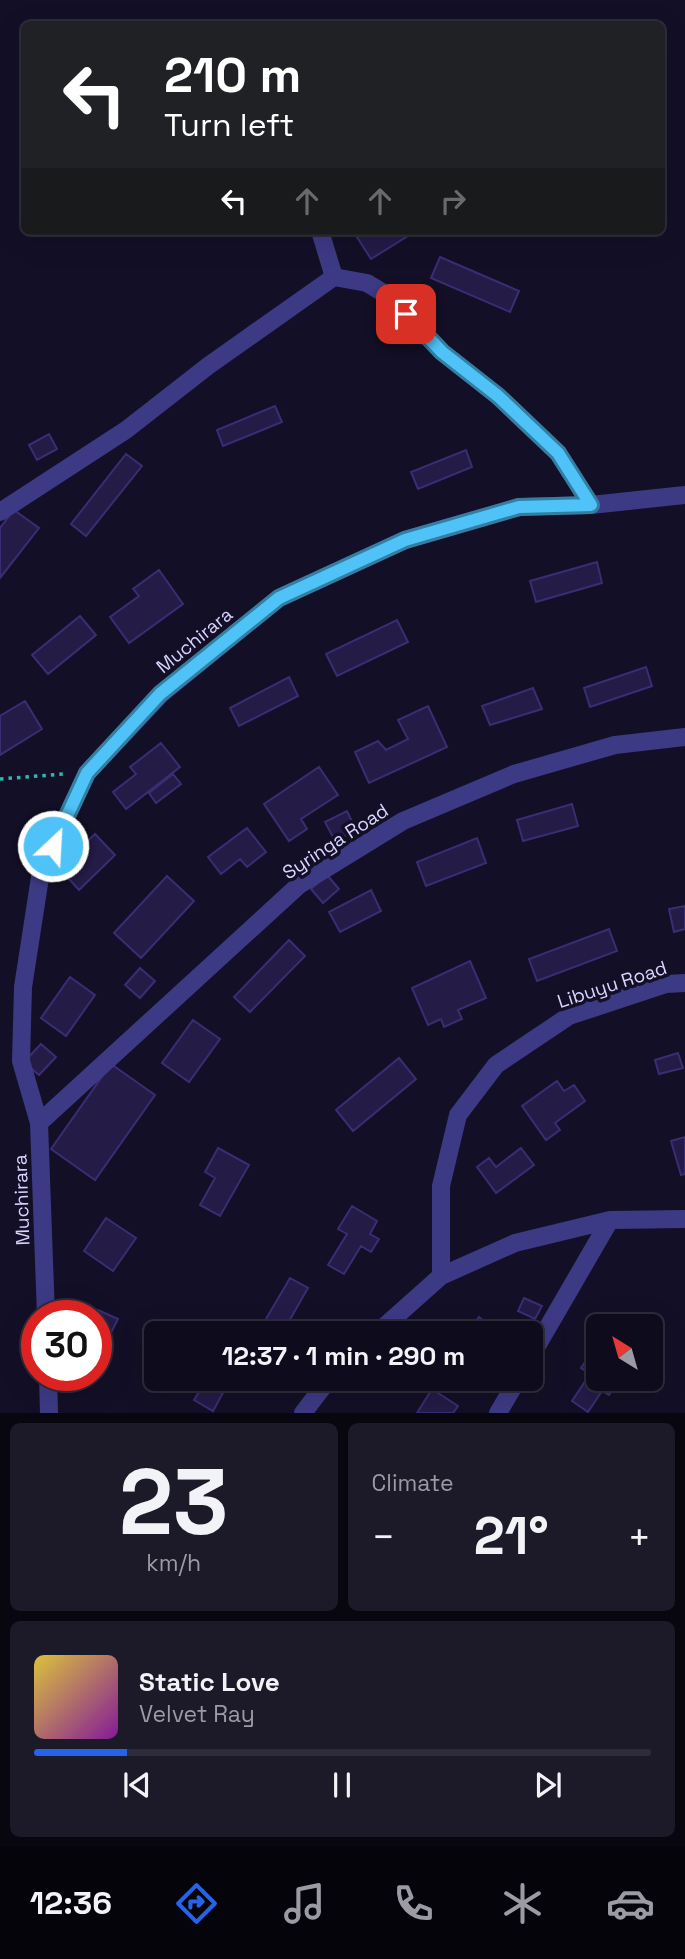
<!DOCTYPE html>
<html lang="en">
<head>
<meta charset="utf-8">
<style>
	body { margin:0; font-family:"Space Grotesk",sans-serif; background:#1c1929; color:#f1f3f6; height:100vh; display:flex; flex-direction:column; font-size:26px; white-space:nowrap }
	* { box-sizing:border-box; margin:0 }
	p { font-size:23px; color:#9b9ba3 }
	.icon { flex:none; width:38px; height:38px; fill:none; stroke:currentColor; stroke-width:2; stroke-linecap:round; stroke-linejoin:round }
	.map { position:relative; height:1413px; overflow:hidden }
	.details { display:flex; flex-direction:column; gap:10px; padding:10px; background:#08060f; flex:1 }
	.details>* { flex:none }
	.banner { position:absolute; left:21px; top:21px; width:644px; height:214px; border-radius:10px; box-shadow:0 7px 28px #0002,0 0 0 2px #2e2b3b; background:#202124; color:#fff; overflow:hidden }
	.needle { width:46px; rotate:323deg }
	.fabs { position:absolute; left:586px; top:1314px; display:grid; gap:14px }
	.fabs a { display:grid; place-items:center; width:77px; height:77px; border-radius:10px; background:#0e0b1c; box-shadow:0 7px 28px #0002,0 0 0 2px #2e2b3b; font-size:35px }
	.speed { position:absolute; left:21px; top:1300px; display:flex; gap:14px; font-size:35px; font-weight:700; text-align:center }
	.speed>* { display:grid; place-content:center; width:91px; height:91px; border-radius:50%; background:#0e0b1c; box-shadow:0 7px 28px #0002,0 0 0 2px #2e2b3b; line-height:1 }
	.speed .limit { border:10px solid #d22; background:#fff; color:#111 }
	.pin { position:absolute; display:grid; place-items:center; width:60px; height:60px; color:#fff; margin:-30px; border-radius:14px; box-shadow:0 4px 10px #0006 }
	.me { position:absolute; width:77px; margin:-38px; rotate:25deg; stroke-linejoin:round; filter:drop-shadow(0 0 5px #0008) }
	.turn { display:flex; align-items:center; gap:24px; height:147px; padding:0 28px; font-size:32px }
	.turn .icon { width:91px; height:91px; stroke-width:2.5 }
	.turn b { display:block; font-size:49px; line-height:60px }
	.lanes { display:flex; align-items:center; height:66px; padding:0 28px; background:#0003; justify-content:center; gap:35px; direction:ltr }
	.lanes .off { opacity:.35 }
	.big { font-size:52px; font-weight:600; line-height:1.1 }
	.details .card { flex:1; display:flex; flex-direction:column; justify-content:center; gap:10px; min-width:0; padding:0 24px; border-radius:10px; background:#1c1929 }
	.details .dial { align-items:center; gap:0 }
	.dial b { font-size:91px; line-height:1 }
	.song { display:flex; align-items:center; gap:21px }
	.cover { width:84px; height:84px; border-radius:10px; background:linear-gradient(135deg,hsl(50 70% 55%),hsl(290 70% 35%)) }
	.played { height:7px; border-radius:4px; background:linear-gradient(90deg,#2563eb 15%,#2e2b3b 15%) }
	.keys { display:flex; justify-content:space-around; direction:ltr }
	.heat { display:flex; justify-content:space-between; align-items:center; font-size:38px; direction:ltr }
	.details .tiles { flex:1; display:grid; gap:10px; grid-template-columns:1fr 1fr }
	.card:last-child { grid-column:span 2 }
	.trip { position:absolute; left:144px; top:1321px; width:399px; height:70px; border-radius:10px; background:#0e0b1c; box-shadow:0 7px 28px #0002,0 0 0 2px #2e2b3b; font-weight:600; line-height:70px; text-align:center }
	.menu { display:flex; height:112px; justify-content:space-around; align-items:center; background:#06040b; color:#9b9ba3 }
	.menu .icon { width:49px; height:49px }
	.menu .current { color:#2563eb }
	.menu b { font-size:32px; color:#f1f3f6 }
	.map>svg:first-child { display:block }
	.building { fill:#241b47; stroke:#3b2d73; stroke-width:2 }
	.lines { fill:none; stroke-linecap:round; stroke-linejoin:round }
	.path { stroke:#2fb8b0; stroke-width:3.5; stroke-dasharray:3.5 5; stroke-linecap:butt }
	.minor { stroke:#3d3a85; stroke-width:18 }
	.route-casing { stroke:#337fa1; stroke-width:18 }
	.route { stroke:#4fc3f7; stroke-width:12 }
	.labels { text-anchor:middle; stroke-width:7; stroke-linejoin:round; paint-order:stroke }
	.street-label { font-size:19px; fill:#d9d4ff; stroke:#130f26 }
</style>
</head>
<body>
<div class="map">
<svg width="685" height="1413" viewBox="0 0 685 1413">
	<rect width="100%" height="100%" fill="#130f26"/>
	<path class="building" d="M353,231H416L371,259Z
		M440,257L519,291L510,312L431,278Z
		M275,406L282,422L223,446L217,430Z
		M49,434L57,449L37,460L29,445Z
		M466,450L472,467L418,489L411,472Z
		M126,454L142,466L86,536L71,524Z
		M14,510L39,528L0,578V528Z
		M597,562L602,583L536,602L530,581Z
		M159,570L183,604L129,643L110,617L139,596L133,589Z
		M80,616L96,635L48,674L32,655Z
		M397,620L408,642L337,676L326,654Z
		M646,667L652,686L590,707L584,688Z
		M289,677L298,696L239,726L230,708Z
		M533,688L542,709L490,725L482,706Z
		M25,701L42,729L0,755V716Z
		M428,706L447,747L369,783L355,752L378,741L386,750L408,739L398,720Z
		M161,743L180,767L126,809L113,792L136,774L130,767Z
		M319,767L338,795L301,819L307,829L289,841L264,804Z
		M173,774L181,784L156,803L149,793Z
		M572,804L578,826L523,841L517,820Z
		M347,811L356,830L335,841L325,822Z
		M247,828L266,852L247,867L240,859L221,874L208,857Z
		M95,834L115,855L79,890L59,868Z
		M477,838L486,863L426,886L417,862Z
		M327,875L339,889L323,903L311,889Z
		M167,876L194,901L141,958L114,933Z
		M371,890L381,911L340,932L329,912Z
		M685,906V929L674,932L669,909Z
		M609,929L617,951L537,981L529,959Z
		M289,940L305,956L250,1012L234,997Z
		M470,961L486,998L458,1010L462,1019L444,1027L441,1019L428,1025L412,988Z
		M140,968L155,981L140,998L125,985Z
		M70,977L95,995L66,1036L41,1018Z
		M193,1020L220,1039L189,1082L162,1063Z
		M41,1044L56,1057L39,1075L24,1062Z
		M678,1053L683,1068L659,1074L655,1060Z
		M399,1058L416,1079L353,1131L336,1110Z
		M111,1064L155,1095L95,1180L51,1149Z
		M557,1081L564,1091L574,1085L585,1101L555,1123L560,1130L546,1140L522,1106Z
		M685,1137V1174L681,1175L671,1141Z
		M218,1148L249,1165L220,1216L200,1205L215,1178L205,1172Z
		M521,1148L534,1165L496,1193L477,1167L489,1158L496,1167Z
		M352,1206L377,1221L370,1234L379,1239L371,1252L361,1246L344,1274L328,1265L347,1234L338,1229Z
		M106,1218L136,1238L113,1271L84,1251Z
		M290,1278L308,1288L284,1330L266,1319Z
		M524,1298L542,1306L535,1319L518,1311Z
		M98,1310L118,1319L99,1356L96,1355L95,1316Z
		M479,1317L487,1324L499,1334H465Z
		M596,1346L598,1347V1379H620L609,1395L602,1391L588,1412L572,1401L590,1374L581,1368Z
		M207,1379H241L238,1384L230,1380L213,1411L194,1400Z
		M432,1389L458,1406L453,1413H417Z"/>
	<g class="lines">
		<path class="path" d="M0,779L64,774"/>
		<path class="minor" d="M320,231L334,277
			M0,512L126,430L208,366L334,277L367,283L390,297L442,352L498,396L558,453L591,505
			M39,1123L299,885L403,821L514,774L615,745L685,737
			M441,1276V1186L458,1115L496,1065L569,1016L666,984L685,983
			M46,1316L39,1123L21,1061L23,987L41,871L87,773L161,694L279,598L405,540L519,507L591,505L685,495
			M376,1334L441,1276L515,1243L610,1220L685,1219
			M530,1358L610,1220
			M48,1376L49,1413
			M303,1413L329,1379
			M498,1413L518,1379"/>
	</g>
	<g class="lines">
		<defs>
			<path id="route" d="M53,846L87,773L160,694L279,598L405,540L519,507L591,505L558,453L498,396L442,352L406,314"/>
		</defs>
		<use href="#route" class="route-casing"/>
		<use href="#route" class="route"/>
	</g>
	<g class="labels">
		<g class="street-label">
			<text transform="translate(194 640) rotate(-39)" y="7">Muchirara</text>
			<text transform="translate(335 841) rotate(-33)" y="7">Syringa Road</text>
			<text transform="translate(612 984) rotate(-18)" y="7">Libuyu Road</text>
			<text transform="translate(21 1200) rotate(-92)" y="7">Muchirara</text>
		</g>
	</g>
</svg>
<div class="fabs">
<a><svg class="needle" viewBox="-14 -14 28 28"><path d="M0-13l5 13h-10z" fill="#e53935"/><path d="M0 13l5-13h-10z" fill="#9b9ba3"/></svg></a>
</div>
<div class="speed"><div class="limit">30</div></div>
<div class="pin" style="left:406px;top:314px;background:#d93025"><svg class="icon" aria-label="arrive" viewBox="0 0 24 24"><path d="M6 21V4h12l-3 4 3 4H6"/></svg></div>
<svg class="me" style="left:53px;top:846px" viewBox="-20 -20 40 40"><circle r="17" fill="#4fc3f7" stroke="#fff" stroke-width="3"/><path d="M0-11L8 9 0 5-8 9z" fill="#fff"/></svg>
<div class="trip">12:37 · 1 min · 290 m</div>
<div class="banner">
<div class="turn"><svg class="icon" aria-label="left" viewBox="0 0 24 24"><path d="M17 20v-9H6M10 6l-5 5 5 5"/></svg><div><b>210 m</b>Turn left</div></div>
<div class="lanes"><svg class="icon" aria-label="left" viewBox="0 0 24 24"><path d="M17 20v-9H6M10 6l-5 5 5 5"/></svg><svg class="icon off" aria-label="ahead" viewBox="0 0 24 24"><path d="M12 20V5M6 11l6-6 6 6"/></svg><svg class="icon off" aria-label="ahead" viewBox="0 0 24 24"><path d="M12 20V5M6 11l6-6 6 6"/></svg><svg class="icon off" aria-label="right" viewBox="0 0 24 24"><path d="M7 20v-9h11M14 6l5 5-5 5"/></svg></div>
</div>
</div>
<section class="details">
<div class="tiles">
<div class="card dial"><b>23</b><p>km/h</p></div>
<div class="card"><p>Climate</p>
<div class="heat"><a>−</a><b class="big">21°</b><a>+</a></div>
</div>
<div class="card">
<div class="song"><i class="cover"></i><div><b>Static Love</b><p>Velvet Ray</p></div></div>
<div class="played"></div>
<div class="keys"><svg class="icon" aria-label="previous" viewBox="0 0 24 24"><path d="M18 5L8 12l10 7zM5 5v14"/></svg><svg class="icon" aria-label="pause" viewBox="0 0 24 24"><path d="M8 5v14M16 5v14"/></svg><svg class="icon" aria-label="next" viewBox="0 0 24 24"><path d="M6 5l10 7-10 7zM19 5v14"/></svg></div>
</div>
</div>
</section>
<nav class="menu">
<b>12:36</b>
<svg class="icon current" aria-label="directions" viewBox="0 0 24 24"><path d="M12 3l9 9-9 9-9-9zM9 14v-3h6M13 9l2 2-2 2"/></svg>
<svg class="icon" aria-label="music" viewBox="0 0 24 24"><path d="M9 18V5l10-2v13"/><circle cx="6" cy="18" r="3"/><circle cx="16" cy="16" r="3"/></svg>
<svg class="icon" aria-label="phone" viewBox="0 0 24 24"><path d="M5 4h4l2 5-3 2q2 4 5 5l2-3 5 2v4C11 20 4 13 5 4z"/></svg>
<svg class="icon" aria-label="climate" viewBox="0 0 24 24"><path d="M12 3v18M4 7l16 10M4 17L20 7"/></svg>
<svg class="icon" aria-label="car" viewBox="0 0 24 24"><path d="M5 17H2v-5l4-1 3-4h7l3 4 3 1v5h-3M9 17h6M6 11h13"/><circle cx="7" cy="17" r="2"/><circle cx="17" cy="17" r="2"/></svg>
</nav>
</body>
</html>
